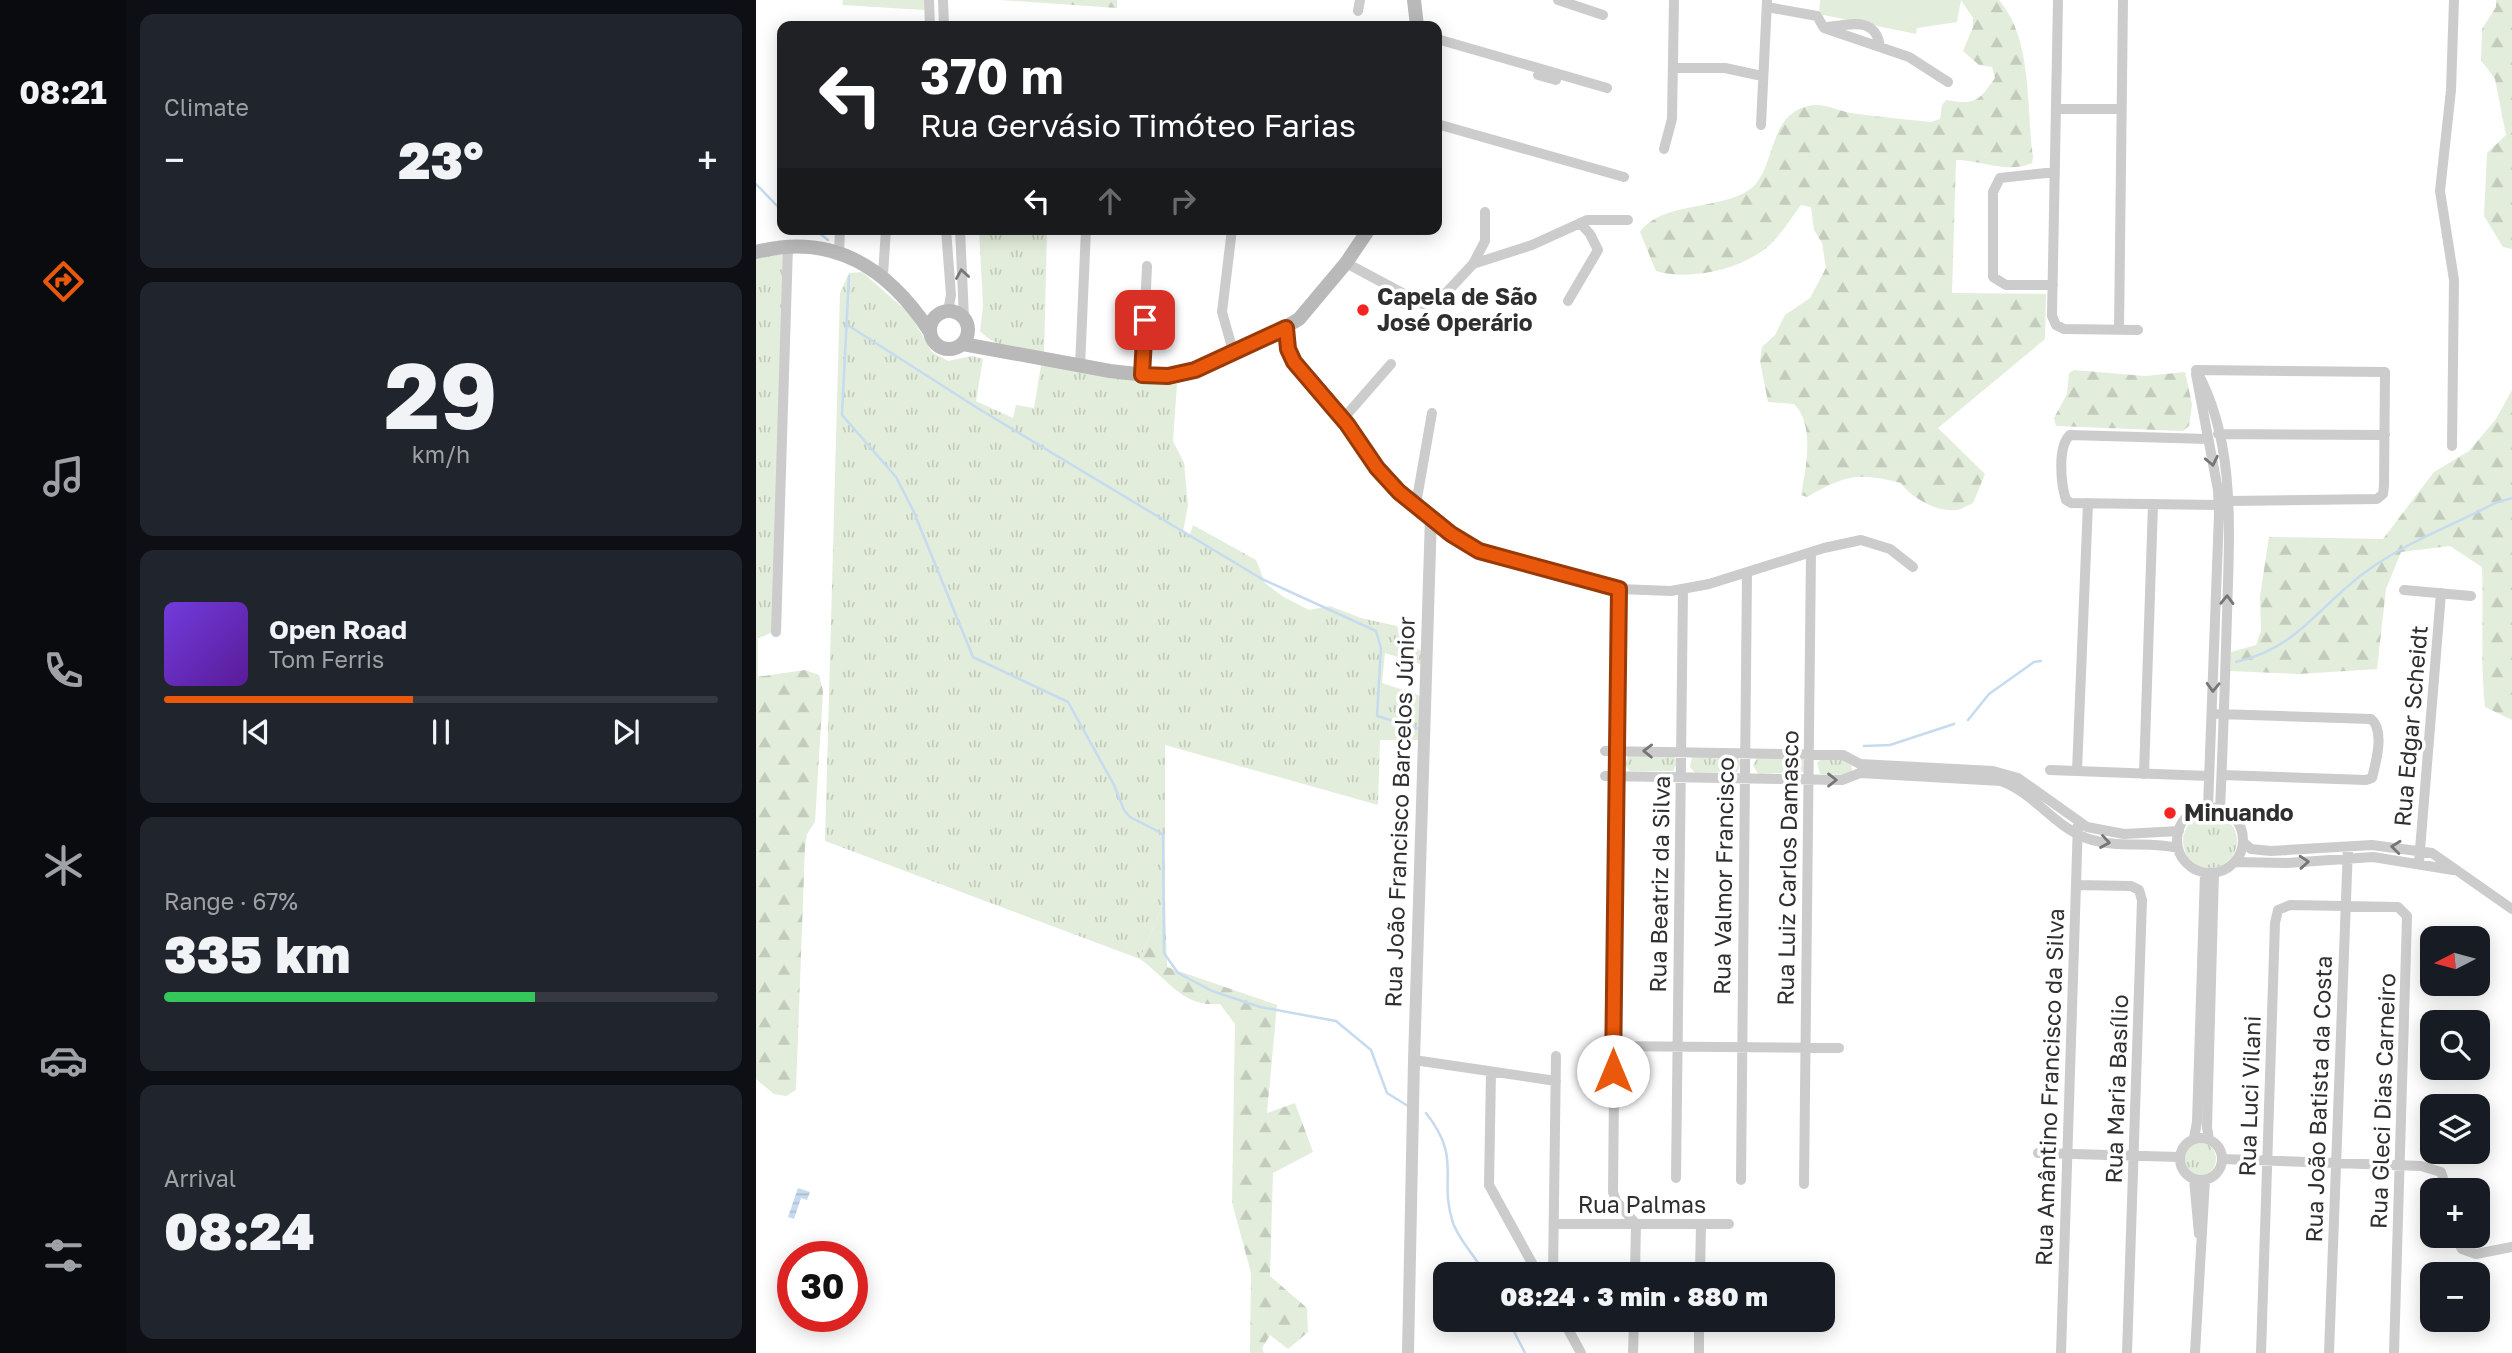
<!DOCTYPE html>
<html lang="en">
<head>
<meta charset="utf-8">
<style>
	body { margin:0; font-family:"Golos Text",sans-serif; background:#20242c; color:#f1f3f6; height:100vh; display:flex; flex-direction:column; font-size:26px; white-space:nowrap }
	* { box-sizing:border-box; margin:0 }
	p { font-size:23px; color:#9ea1a6 }
	.icon { flex:none; width:38px; height:38px; fill:none; stroke:currentColor; stroke-width:2; stroke-linecap:round; stroke-linejoin:round }
	.map { position:relative; flex:1; overflow:hidden }
	.sheet { display:flex; flex-direction:column; gap:14px; padding:14px; background:#0d0f14; width:630px }
	.sheet>* { flex:none }
	.hud { position:absolute; left:21px; top:21px; width:665px; height:214px; border-radius:14px; box-shadow:0 4px 18px #0003; background:#202124; color:#fff; overflow:hidden }
	.needle { width:46px; rotate:264deg }
	.tools { position:absolute; left:1664px; top:926px; display:grid; gap:14px }
	.tools a { display:grid; place-items:center; width:70px; height:70px; border-radius:14px; background:#171b24; box-shadow:0 4px 18px #0003; font-size:35px }
	.speed { position:absolute; left:21px; top:1241px; display:flex; gap:14px; font-size:35px; font-weight:700; text-align:center }
	.speed>* { display:grid; place-content:center; width:91px; height:91px; border-radius:50%; background:#171b24; box-shadow:0 4px 18px #0003; line-height:1 }
	.speed .limit { border:10px solid #d22; background:#fff; color:#111 }
	.pin { position:absolute; display:grid; place-items:center; width:60px; height:60px; color:#fff; margin:-30px; border-radius:14px; box-shadow:0 4px 10px #0006 }
	.me { position:absolute; width:77px; margin:-38px; rotate:0deg; stroke-linejoin:round; filter:drop-shadow(0 0 5px #0008) }
	.turn { display:flex; align-items:center; gap:24px; height:147px; padding:0 28px; font-size:32px }
	.turn .icon { width:91px; height:91px; stroke-width:2.5 }
	.turn b { display:block; font-size:49px; line-height:60px }
	.lanes { display:flex; align-items:center; height:66px; padding:0 28px; background:#0003; justify-content:center; gap:35px; direction:ltr }
	.lanes .off { opacity:.35 }
	.big { font-size:52px; font-weight:800; line-height:1.1 }
	.sheet .widget { flex:1; display:flex; flex-direction:column; justify-content:center; gap:10px; min-width:0; padding:0 24px; border-radius:14px; background:#20242c }
	.sheet .dial { align-items:center; gap:0 }
	.dial b { font-size:91px; line-height:1 }
	.song { display:flex; align-items:center; gap:21px }
	.cover { width:84px; height:84px; border-radius:10px; background:linear-gradient(135deg,hsl(260 70% 55%),hsl(270 70% 35%)) }
	.played { height:7px; border-radius:4px; background:linear-gradient(90deg,#ea580c 45%,#363941 45%) }
	.keys { display:flex; justify-content:space-around; direction:ltr }
	.heat { display:flex; justify-content:space-between; align-items:center; font-size:38px; direction:ltr }
	.charge { height:10px; border-radius:5px; background:linear-gradient(90deg,#34c759 67%,#363941 0) }
	.trip { position:absolute; left:677px; top:1262px; width:402px; height:70px; border-radius:14px; background:#171b24; box-shadow:0 4px 18px #0003; font-weight:800; line-height:70px; text-align:center }
	main { display:flex; flex:1; min-height:0 }
	.menu { display:flex; flex-direction:column; width:126px; justify-content:space-around; align-items:center; background:#090b0e; color:#9ea1a6 }
	.menu .icon { width:49px; height:49px }
	.menu .active { color:#ea580c }
	.menu b { font-size:32px; color:#f1f3f6 }
	.map>svg:first-child { display:block }
	.grass { fill:url(#grass-tufts) }
	.forest { fill:url(#forest-firs) }
	.green { fill:#e3eddb }
	.water { fill:url(#water-rules) }
	.lines { fill:none; stroke-linecap:round; stroke-linejoin:round }
	.stream { stroke:#c6dbef; stroke-width:2.5 }
	.minor { stroke:#ccc; stroke-width:10 }
	.tertiary { stroke:#ccc; stroke-width:12 }
	.secondary { stroke:#b9b9b9; stroke-width:14 }
	.oneway { stroke:#767676 }
	.route-casing { stroke:#983908; stroke-width:18 }
	.route { stroke:#ea580c; stroke-width:12 }
	.poi-dot { fill:#f52421; stroke:#fff; stroke-width:2.5 }
	.labels { text-anchor:middle; stroke-width:7; stroke-linejoin:round; paint-order:stroke }
	.poi-label { font-size:23px; font-weight:bold; fill:#2f2f2f; stroke:#fff; text-anchor:start }
	.street-label { font-size:23px; fill:#2f2f2f; stroke:#fff }
</style>
</head>
<body>
<main>
<nav class="menu">
<b>08:21</b>
<svg class="icon active" aria-label="directions" viewBox="0 0 24 24"><path d="M12 3l9 9-9 9-9-9zM9 14v-3h6M13 9l2 2-2 2"/></svg>
<svg class="icon" aria-label="music" viewBox="0 0 24 24"><path d="M9 18V5l10-2v13"/><circle cx="6" cy="18" r="3"/><circle cx="16" cy="16" r="3"/></svg>
<svg class="icon" aria-label="phone" viewBox="0 0 24 24"><path d="M5 4h4l2 5-3 2q2 4 5 5l2-3 5 2v4C11 20 4 13 5 4z"/></svg>
<svg class="icon" aria-label="climate" viewBox="0 0 24 24"><path d="M12 3v18M4 7l16 10M4 17L20 7"/></svg>
<svg class="icon" aria-label="car" viewBox="0 0 24 24"><path d="M5 17H2v-5l4-1 3-4h7l3 4 3 1v5h-3M9 17h6M6 11h13"/><circle cx="7" cy="17" r="2"/><circle cx="17" cy="17" r="2"/></svg>
<svg class="icon" aria-label="filters" viewBox="0 0 24 24"><path d="M4 7h16M4 17h16"/><circle cx="9" cy="7" r="2"/><circle cx="15" cy="17" r="2"/></svg>
</nav>
<section class="sheet">
<div class="widget"><p>Climate</p>
<div class="heat"><a>−</a><b class="big">23°</b><a>+</a></div>
</div>
<div class="widget dial"><b>29</b><p>km/h</p></div>
<div class="widget">
<div class="song"><i class="cover"></i><div><b>Open Road</b><p>Tom Ferris</p></div></div>
<div class="played"></div>
<div class="keys"><svg class="icon" aria-label="previous" viewBox="0 0 24 24"><path d="M18 5L8 12l10 7zM5 5v14"/></svg><svg class="icon" aria-label="pause" viewBox="0 0 24 24"><path d="M8 5v14M16 5v14"/></svg><svg class="icon" aria-label="next" viewBox="0 0 24 24"><path d="M6 5l10 7-10 7zM19 5v14"/></svg></div>
</div>
<div class="widget"><p>Range · 67%</p><b class="big">335 km</b><div class="charge"></div></div>
<div class="widget"><p>Arrival</p><b class="big">08:24</b></div>
</section>
<div class="map">
<svg width="1756" height="1353" viewBox="0 0 1756 1353">
	<defs>
		<pattern id="grass-tufts" width="24" height="20" patternUnits="userSpaceOnUse" patternTransform="scale(1.75)"><rect width="24" height="20" fill="#e3eddb"/><path d="M3 7l-1-3M5 7V3M7 7l1-3M15 17l-1-3M17 17v-4M19 17l1-3" fill="none" stroke="#c3ccbc"/></pattern>
		<pattern id="forest-firs" width="22" height="20" patternUnits="userSpaceOnUse" patternTransform="scale(1.75)"><rect width="22" height="20" fill="#e3eddb"/><path d="M5 1l3.5 6h-7zM16 11l3.5 6h-7z" fill="#c3ccbc"/></pattern>
		<pattern id="water-rules" width="6" height="5" patternUnits="userSpaceOnUse" patternTransform="scale(1.75)"><rect width="6" height="5" fill="#c6dbef"/><path d="M0 2.5h6" fill="none" stroke="#aabccd"/></pattern>
	</defs>
	<rect width="100%" height="100%" fill="#fff"/>
	<path class="grass" d="M223,229H291L288,355C266,351 240,348 224,331L227,306Z
		M29,251L17,632L2,638V677H0V259Z
		M106,272L154,314L176,352L192,361L216,356L227,359L220,401L257,418L260,405L278,408L285,365L421,384L417,441L428,463L432,505L427,532L434,535L437,525L500,560L509,583L526,596L553,610L574,606L605,618L641,626L647,644L667,651V665L629,653L626,683L665,696V740H624L622,805L409,745V899L384,959L69,841L84,293L93,273Z
		M916,755L922,761L917,771H874L869,766L872,756Z
		M980,756L986,762L981,772L939,773L934,767L936,757Z
		M1002,757H1044L1050,763L1048,772L1002,774L997,765Z
		M1066,758H1090L1095,762L1096,770L1092,775L1064,774L1061,763Z
		M1427 841a27 27 0 1 1 54 0a27 27 0 1 1-54 0Z
		M1426 1159a17 17 0 1 1 34 0a17 17 0 1 1-34 0Z"/>
	<path class="forest" d="M244,0H361V8Z
		M1205,0H1243C1277,39 1270,107 1277,157L1276,163C1251,174 1225,160 1200,160L1196,293L1290,294L1289,339L1182,428L1229,474L1217,503C1212,505 1205,510 1200,510C1181,512 1155,498 1145,483C1101,472 1090,475 1051,497L1045,495C1050,469 1059,424 1038,404L1012,402L1004,361L1006,347L1019,335L1029,315L1054,298L1070,268L1066,243L1058,230L1055,207L1045,205C1034,219 1024,237 1010,248C983,270 933,281 900,271L884,232C904,202 964,210 993,190C1022,170 1009,111 1058,105C1069,104 1084,111 1095,113C1121,117 1149,119 1175,122L1184,119L1186,105L1190,100C1219,105 1222,102 1239,78L1236,67L1223,65L1207,51L1217,27V18Z
		M1740,0H1756V249L1747,247L1728,216L1731,153L1750,135L1739,79L1725,60L1726,29L1740,7Z
		M1318,370L1389,376L1429,372L1436,404L1433,426L1427,431L1300,426L1298,418L1311,394L1313,373Z
		M1756,390V720L1729,707C1724,661 1728,614 1726,567L1694,546L1645,552L1630,589L1621,669L1543,674L1474,671L1475,652L1500,645L1505,631L1504,596L1513,537L1627,539L1678,472L1713,451L1740,419Z
		M49,670L63,675L67,691L59,822L51,834L49,847L40,1090L30,1096L18,1094L0,1079V677Z
		M409,899L411,967L521,1005L511,1113L539,1103L557,1152L517,1173L514,1276L551,1308L552,1332L532,1349L514,1335L506,1348L508,1353H494L495,1273L476,1202L479,1024L464,1004C427,1008 412,979 384,959Z"/>
	<path class="green" d="M87,0H169V10L86,5Z
		M1064,0H1205L1201,22L1161,28L1160,34L1063,14Z"/>
	<path class="water" d="M42,1188L54,1192L51,1200L45,1198L38,1219L32,1217Z"/>
	<g class="lines">
		<path class="stream" d="M0,184L26,211
			M58,229L72,240
			M93,276L86,415L140,477L157,510L217,657L312,702L358,785L368,810L374,817L407,834L408,953L422,973L456,991L504,1007L580,1021L615,1050L631,1093L652,1106
			M90,324L223,409L506,579L620,631L625,648L621,716L664,729
			M1480,662C1544,648 1565,602 1615,568C1653,541 1698,525 1739,503L1756,498
			M1212,720L1233,694L1278,662L1285,661
			M1108,746L1134,745L1198,724
			M670,1113C707,1160 682,1177 697,1223C703,1240 720,1257 729,1274
			M752,1320L769,1353"/>
		<path class="minor" d="M173,0L174,26
			M187,0L188,26
			M802,0L847,15
			M1302,0L1296,316L1300,325L1308,329L1382,330
			M1011,7L1061,16L1068,28L1153,57L1192,82
			M602,11L604,0
			M1072,27C1096,24 1120,17 1124,47
			M681,39L851,88
			M917,68H969L1006,76
			M782,75L800,80
			M1300,109H1365
			M681,124L868,177
			M1005,125L1011,1
			M908,149L916,119L918,0
			M190,229L195,295L192,311
			M204,229L208,318
			M476,229L466,312L477,351
			M83,254L84,229
			M590,263L667,304L691,292L717,264L776,245L831,220H872
			M717,264L729,241V212
			M127,275L130,229
			M1297,285H1250L1237,277V192L1244,178L1299,172
			M812,301L842,250L834,234L824,223
			M1363,330L1367,0
			M324,367L330,229
			M1440,370L1629,372L1628,486L1627,494L1621,499L1473,501L1462,505L1315,503L1310,500C1305,484 1301,447 1314,435L1451,439
			M1440,370C1481,442 1473,536 1471,616C1469,680 1467,745 1464,809
			M1440,374L1462,490L1463,514L1452,807
			M386,375L391,266
			M587,419L635,364
			M1462,434L1629,435
			M1696,446L1698,280L1684,191L1695,90L1698,0
			M660,504L676,413
			M675,516L705,542L724,551L863,589L915,591L953,584L1068,548L1105,540L1134,549L1157,567
			M863,589L857,1192L860,1201L880,1224L879,1274
			M1648,590L1715,596
			M20,632L32,246
			M1463,714L1615,719C1629,730 1620,762 1616,778L1610,780L1466,775
			M849,751L1087,755L1104,764
			M1104,764L1237,771L1262,778L1331,827L1368,834L1423,831
			M1294,770L1453,776
			M1321,771L1332,503
			M1104,773L1245,781C1278,793 1298,826 1330,838C1360,849 1392,841 1422,848
			M1388,774L1397,504
			M849,776L1086,780L1104,773
			M1421 840a33 33 0 1 1 66 0a33 33 0 1 1-66 0Z
			M1487,842L1495,849L1515,851L1616,845L1676,853L1756,909
			M1480,862L1531,863L1617,857L1697,870
			M1663,862L1685,593
			M1320,885L1375,886L1383,890L1386,900L1371,1353
			M843,1046L1083,1048
			M658,1060L800,1081
			M735,1072L733,1185L782,1274
			M1424 1159a21 21 0 1 1 42 0a21 21 0 1 1-42 0Z
			M1438,1138L1441,1122L1449,873
			M1453,1139L1451,1127L1458,873
			M1282,1153L1423,1157
			M1466,1159L1665,1166L1685,1172L1691,1190
			M920,1178L927,590
			M1438,1179L1443,1234
			M985,1180L991,573
			M1048,1184L1055,552
			M798,1224H973
			M1698,1236L1706,1249L1720,1254L1756,1247
			M797,1274L800,1056
			M944,1274L945,1224
			M807,1320L825,1353
			M877,1353L878,1320
			M943,1353V1320
			M1305,1353L1322,822
			M1439,1353L1449,1180
			M1505,1353L1519,923L1522,910L1534,905L1642,907L1651,916L1638,1353
			M1573,1353L1592,847"/>
		<path class="tertiary" d="M530,328L532,349L543,370L591,424L630,480L675,516L658,1060L652,1353"/>
		<path class="secondary" d="M658,0L661,26
			M0,252C78,232 133,269 174,332
			M174 330a19 19 0 1 1 38 0a19 19 0 1 1-38 0Z
			M207,344L354,371L399,376L431,373L521,332L543,319L590,263L613,229"/>
	</g>
	<defs><path id="oneway-chevron" d="M-2-3.5L2.5 0L-2 3.5" fill="none" stroke-width="1.6" stroke-linecap="round" stroke-linejoin="round" transform="scale(1.75)"/></defs>
	<g class="oneway">
		<use href="#oneway-chevron" transform="translate(206 274) rotate(-99)"/>
		<use href="#oneway-chevron" transform="translate(1456 461) rotate(78)"/>
		<use href="#oneway-chevron" transform="translate(1471 600) rotate(-89)"/>
		<use href="#oneway-chevron" transform="translate(1457 687) rotate(92)"/>
		<use href="#oneway-chevron" transform="translate(892 751) rotate(-179)"/>
		<use href="#oneway-chevron" transform="translate(1076 780)"/>
		<use href="#oneway-chevron" transform="translate(1349 842) rotate(9)"/>
		<use href="#oneway-chevron" transform="translate(1640 847) rotate(-174)"/>
		<use href="#oneway-chevron" transform="translate(1548 862) rotate(-4)"/>
	</g>
	<g class="lines">
		<defs>
			<path id="route" d="M389,320L386,375L412,376L439,370L530,328L532,349L538,362L591,424L621,468L643,492L695,534L723,551L863,589L857,1071"/>
		</defs>
		<use href="#route" class="route-casing"/>
		<use href="#route" class="route"/>
	</g>
	<g class="poi-dot">
		<circle cx="607" cy="310" r="7"/>
		<circle cx="1414" cy="813" r="7"/>
	</g>
	<g class="labels">
		<g class="poi-label">
			<text x="621" y="305">Capela de São<tspan x="621" dy="26">José Operário</tspan></text>
			<text x="1428" y="821">Minuando</text>
		</g>
		<g class="street-label">
			<text transform="translate(1655 726) rotate(-85)" y="8">Rua Edgar Scheidt</text>
			<text transform="translate(644 812) rotate(-88)" y="8">Rua João Francisco Barcelos Júnior</text>
			<text transform="translate(1032 868) rotate(-89)" y="8">Rua Luiz Carlos Damasco</text>
			<text transform="translate(968 876) rotate(-89)" y="8">Rua Valmor Francisco</text>
			<text transform="translate(904 884) rotate(-89)" y="8">Rua Beatriz da Silva</text>
			<text transform="translate(1294 1087) rotate(-88)" y="8">Rua Amântino Francisco da Silva</text>
			<text transform="translate(1361 1089) rotate(-88)" y="8">Rua Maria Basílio</text>
			<text transform="translate(1494 1096) rotate(-88)" y="8">Rua Luci Vilani</text>
			<text transform="translate(1563 1099) rotate(-88)" y="8">Rua João Batista da Costa</text>
			<text transform="translate(1627 1101) rotate(-88)" y="8">Rua Gleci Dias Carneiro</text>
			<text x="886" y="1213">Rua Palmas</text>
		</g>
	</g>
</svg>
<div class="tools">
<a><svg class="needle" viewBox="-14 -14 28 28"><path d="M0-13l5 13h-10z" fill="#e53935"/><path d="M0 13l5-13h-10z" fill="#9ea1a6"/></svg></a>
<a><svg class="icon" aria-label="search" viewBox="0 0 24 24"><circle cx="10" cy="10" r="6"/><path d="M15 15l6 6"/></svg></a>
<a><svg class="icon" aria-label="layers" viewBox="0 0 24 24"><path d="M12 4l9 5-9 5-9-5zM3 14l9 5 9-5"/></svg></a>
<a>+</a>
<a>−</a>
</div>
<div class="speed"><div class="limit">30</div></div>
<div class="pin" style="left:389px;top:320px;background:#d93025"><svg class="icon" aria-label="arrive" viewBox="0 0 24 24"><path d="M6 21V4h12l-3 4 3 4H6"/></svg></div>
<svg class="me" style="left:857px;top:1071px" viewBox="-20 -20 40 40"><circle r="19" fill="#fff"/><path d="M0-13L10 11 0 6-10 11z" fill="#ea580c"/></svg>
<div class="trip">08:24 · 3 min · 880 m</div>
<div class="hud">
<div class="turn"><svg class="icon" aria-label="left" viewBox="0 0 24 24"><path d="M17 20v-9H6M10 6l-5 5 5 5"/></svg><div><b>370 m</b>Rua Gervásio Timóteo Farias</div></div>
<div class="lanes"><svg class="icon" aria-label="left" viewBox="0 0 24 24"><path d="M17 20v-9H6M10 6l-5 5 5 5"/></svg><svg class="icon off" aria-label="ahead" viewBox="0 0 24 24"><path d="M12 20V5M6 11l6-6 6 6"/></svg><svg class="icon off" aria-label="right" viewBox="0 0 24 24"><path d="M7 20v-9h11M14 6l5 5-5 5"/></svg></div>
</div>
</div>
</main>
</body>
</html>
